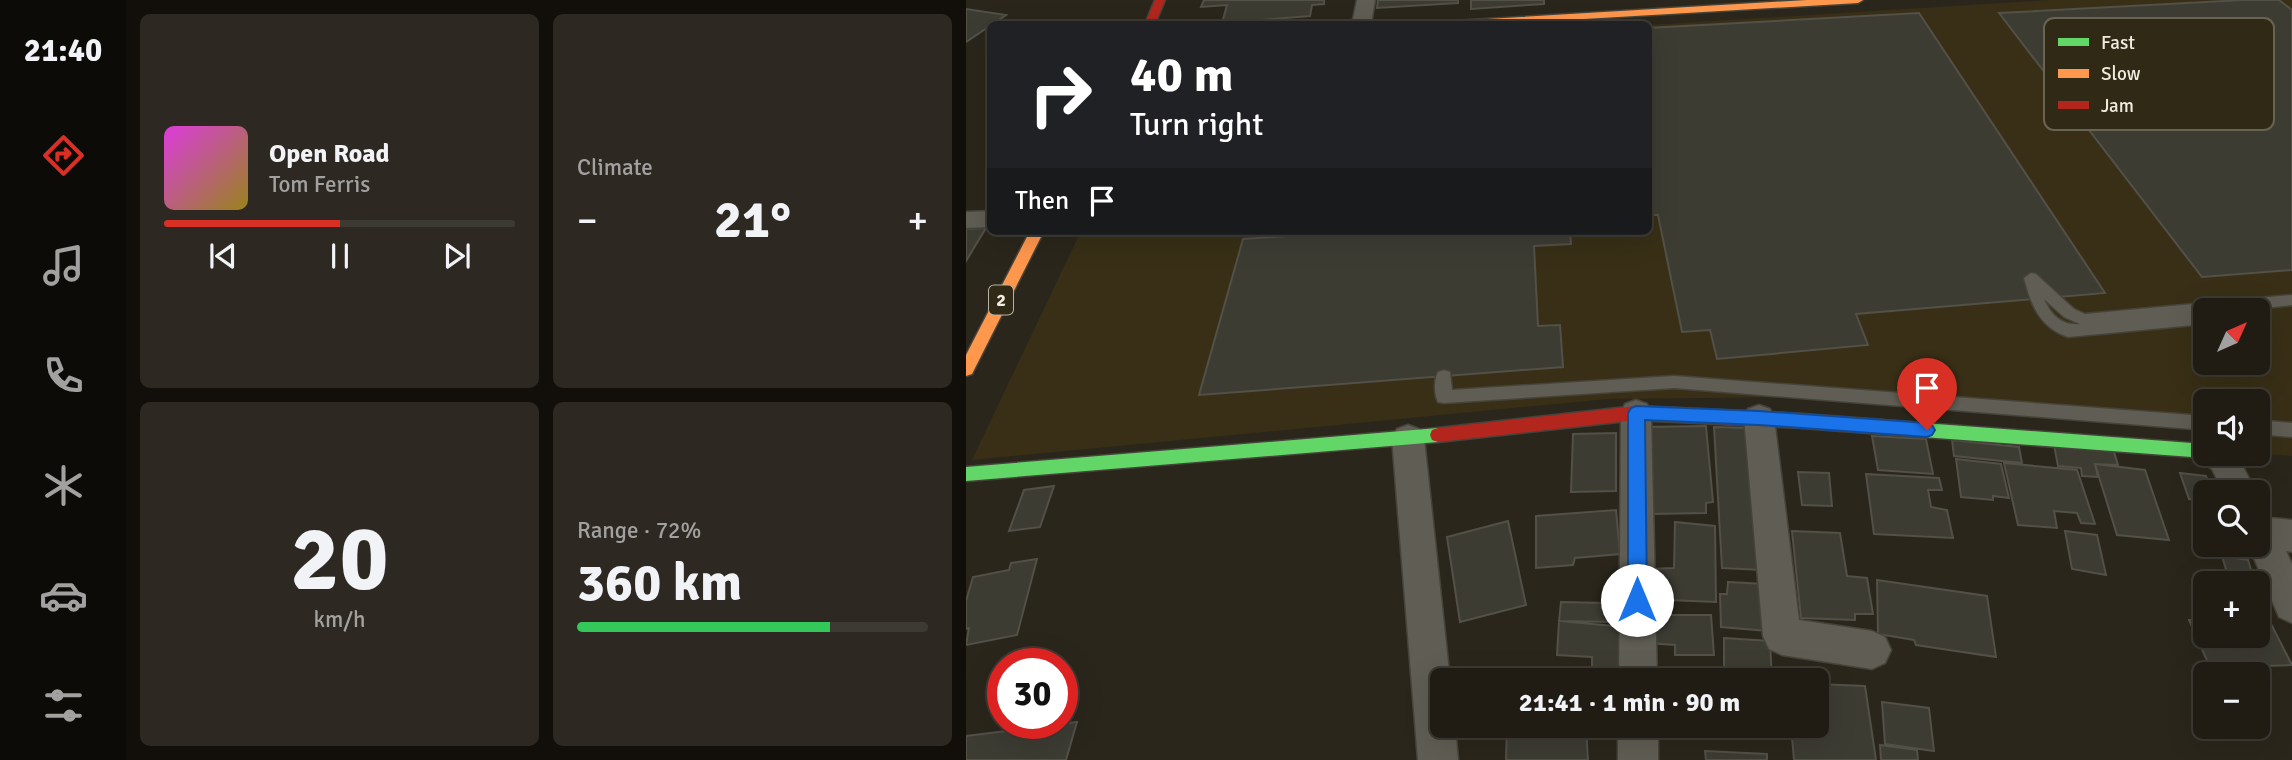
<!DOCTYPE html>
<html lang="en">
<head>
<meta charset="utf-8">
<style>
	body { margin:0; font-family:Signika,sans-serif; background:#2d2922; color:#f1f3f6; height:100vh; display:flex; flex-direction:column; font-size:26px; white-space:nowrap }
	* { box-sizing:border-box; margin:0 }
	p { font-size:23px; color:#a2a1a0 }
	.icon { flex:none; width:38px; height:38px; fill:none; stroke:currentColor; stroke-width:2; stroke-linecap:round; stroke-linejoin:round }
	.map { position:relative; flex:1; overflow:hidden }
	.side { display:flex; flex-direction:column; gap:14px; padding:14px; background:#120f0b; width:840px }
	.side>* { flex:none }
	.hud { position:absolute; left:21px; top:21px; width:665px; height:214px; border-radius:10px; box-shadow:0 7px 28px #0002,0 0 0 2px #3d3a34; background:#202124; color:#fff; overflow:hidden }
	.needle { width:46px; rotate:45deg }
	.fabs { position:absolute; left:1227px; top:298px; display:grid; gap:14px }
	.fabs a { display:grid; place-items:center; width:77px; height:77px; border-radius:10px; background:#201c14; box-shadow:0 7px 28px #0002,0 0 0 2px #3d3a34; font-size:35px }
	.speed { position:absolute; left:21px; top:648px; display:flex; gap:14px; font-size:35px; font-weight:700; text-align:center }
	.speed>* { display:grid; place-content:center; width:91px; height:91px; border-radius:50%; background:#201c14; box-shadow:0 7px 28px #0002,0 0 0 2px #3d3a34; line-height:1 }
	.speed .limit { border:10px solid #d22; background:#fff; color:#111 }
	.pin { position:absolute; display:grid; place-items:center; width:60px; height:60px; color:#fff; margin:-72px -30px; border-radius:50% 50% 50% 0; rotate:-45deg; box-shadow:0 0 7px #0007 }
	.pin .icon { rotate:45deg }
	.me { position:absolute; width:77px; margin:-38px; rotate:0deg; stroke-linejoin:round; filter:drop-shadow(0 0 5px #0008) }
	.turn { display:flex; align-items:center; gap:24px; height:147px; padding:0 28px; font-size:32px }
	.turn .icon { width:91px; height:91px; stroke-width:2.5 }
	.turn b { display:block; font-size:49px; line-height:60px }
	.then { display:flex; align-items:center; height:66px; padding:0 28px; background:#0003; gap:14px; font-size:26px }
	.big { font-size:52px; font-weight:700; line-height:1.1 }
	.side .card { flex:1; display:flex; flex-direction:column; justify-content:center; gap:10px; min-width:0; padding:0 24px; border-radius:10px; background:#2d2922 }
	.side .dial { align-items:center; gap:0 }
	.dial b { font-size:91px; line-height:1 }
	.song { display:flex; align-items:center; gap:21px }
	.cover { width:84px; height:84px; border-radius:10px; background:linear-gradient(135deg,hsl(300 70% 55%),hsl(50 70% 35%)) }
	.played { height:7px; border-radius:4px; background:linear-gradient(90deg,#d93025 50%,#3d3a34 50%) }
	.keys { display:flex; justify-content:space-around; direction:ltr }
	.heat { display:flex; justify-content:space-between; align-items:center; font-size:38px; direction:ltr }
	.charge { height:10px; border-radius:5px; background:linear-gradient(90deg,#34c759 72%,#3d3a34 0) }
	.side .tiles { flex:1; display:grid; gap:14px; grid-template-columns:repeat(2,1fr) }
	.trip { position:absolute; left:464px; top:668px; width:399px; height:70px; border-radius:10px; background:#201c14; box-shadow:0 7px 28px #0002,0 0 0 2px #3d3a34; font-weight:700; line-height:70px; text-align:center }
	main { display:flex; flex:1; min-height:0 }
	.dock { display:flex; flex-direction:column; width:126px; justify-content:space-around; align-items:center; background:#0d0b08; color:#a2a1a0 }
	.dock .icon { width:49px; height:49px }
	.dock .selected { color:#d93025 }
	.dock b { font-size:32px; color:#f1f3f6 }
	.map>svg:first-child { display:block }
	.built { fill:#382f16; fill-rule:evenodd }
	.building { fill:#3c3c33; stroke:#525047; stroke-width:2 }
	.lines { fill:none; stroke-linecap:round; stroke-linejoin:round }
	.lane-casing { stroke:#46433a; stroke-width:3 }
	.street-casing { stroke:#46433a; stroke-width:3 }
	.fast-casing { stroke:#46433a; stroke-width:3 }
	.slow-casing { stroke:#46433a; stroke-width:3 }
	.jam-casing { stroke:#46433a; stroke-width:3 }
	.lane { fill:#605d54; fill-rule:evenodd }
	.street { fill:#605d54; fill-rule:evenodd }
	.fast { fill:#63d668; fill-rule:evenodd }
	.slow { fill:#ff974d; fill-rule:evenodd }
	.jam { fill:#b3261e; fill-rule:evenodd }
	.route { fill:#1a73e8; stroke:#114b97; stroke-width:2 }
	.labels { text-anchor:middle; stroke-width:7; stroke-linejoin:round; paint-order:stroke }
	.shield { fill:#302915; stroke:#b6b1a2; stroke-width:2 }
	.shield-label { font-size:18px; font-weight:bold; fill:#efebde }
	.key { fill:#302915; stroke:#696351; stroke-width:2 }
	.key-label { font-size:19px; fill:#efebde }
</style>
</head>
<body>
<main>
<nav class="dock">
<b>21:40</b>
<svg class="icon selected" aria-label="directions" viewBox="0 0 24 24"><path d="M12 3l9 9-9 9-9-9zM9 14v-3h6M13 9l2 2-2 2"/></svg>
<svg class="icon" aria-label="music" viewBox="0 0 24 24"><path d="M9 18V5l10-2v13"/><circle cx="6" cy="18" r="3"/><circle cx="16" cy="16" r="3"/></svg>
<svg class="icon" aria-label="phone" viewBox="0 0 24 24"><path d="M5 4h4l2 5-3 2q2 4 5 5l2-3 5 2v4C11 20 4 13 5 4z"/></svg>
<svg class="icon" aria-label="climate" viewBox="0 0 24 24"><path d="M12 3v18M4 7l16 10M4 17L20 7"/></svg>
<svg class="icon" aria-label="car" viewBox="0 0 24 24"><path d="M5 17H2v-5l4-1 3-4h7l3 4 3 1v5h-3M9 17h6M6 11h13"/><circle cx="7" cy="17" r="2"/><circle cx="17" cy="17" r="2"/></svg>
<svg class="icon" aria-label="filters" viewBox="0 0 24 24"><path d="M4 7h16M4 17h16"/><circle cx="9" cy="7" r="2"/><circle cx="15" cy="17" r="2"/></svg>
</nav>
<section class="side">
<div class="tiles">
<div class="card">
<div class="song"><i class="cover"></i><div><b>Open Road</b><p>Tom Ferris</p></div></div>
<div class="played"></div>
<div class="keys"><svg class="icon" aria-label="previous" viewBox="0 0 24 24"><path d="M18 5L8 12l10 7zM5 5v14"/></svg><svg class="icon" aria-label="pause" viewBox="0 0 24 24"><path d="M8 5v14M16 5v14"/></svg><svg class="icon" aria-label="next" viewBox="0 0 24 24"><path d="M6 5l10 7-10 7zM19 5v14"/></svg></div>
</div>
<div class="card"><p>Climate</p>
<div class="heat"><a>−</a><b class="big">21°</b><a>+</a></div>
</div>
<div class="card dial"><b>20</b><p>km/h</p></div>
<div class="card"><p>Range · 72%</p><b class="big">360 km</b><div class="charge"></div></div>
</div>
</section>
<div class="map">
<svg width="1326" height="760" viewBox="0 0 1326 760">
	<rect width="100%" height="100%" fill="#2a261b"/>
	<path class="built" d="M1086,0H1326V456L1292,453V401H1239V428L841,397L642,399L6,460L115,231H682L683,25ZM1239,310H1292V362H1239Z"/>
	<path class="building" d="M238,0H358V4L346,5L344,16L256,23L261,5L235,7Z
		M412,0H492V3L411,8Z
		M505,0H578V4L505,9Z
		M1277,0H1313L1326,10V270L1236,277L1033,13Z
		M0,9L40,15L0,42Z
		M953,13L1139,293L890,314L902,345L751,359L744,330L716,332L692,215H682V28Z
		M20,228L0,261V229Z
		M400,231H604L605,244L568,246L572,326L594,325L597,367L233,395L277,239Z
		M740,426L747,502L740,503V513L685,514L677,427Z
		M748,427L783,428L796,570L756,568Z
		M650,433V491L605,492L607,434Z
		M906,436L960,439L967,474L912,470Z
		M986,440L1053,447L1056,463L988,456Z
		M1088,445L1148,452L1152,465L1129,464L1132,477L1116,476L1115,468L1092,466Z
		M990,459L1035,464L1043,498L1027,496V500L995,497Z
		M1038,463L1111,470L1129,524L1115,523L1111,513L1088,511L1091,528L1052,525Z
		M1129,464L1179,470L1203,540L1151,535Z
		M832,472L863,473L866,506L836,505Z
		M1214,473L1240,476L1246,492H1239V501L1223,499Z
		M900,474L973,478L976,490H962L965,507L981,510L987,538L908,534Z
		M88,486L74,527L43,531L58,490Z
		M650,510L654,554L609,558L607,565L570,568V516Z
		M542,521L560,605L494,622L481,537Z
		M709,522L749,526L750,602L679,599L681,569L708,568Z
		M826,531L874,533L881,576L901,578L907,614H889V620L835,618Z
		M1099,531L1131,535L1140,575L1106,569Z
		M1256,556L1282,560L1289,583H1264Z
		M71,559L51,635L0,645L3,628L0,629V601L7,577L43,570L45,563Z
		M911,580L1021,596L1030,657L950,645L948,640L912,634Z
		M762,582L800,584L801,631L755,627L754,594H761Z
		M646,587L659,589L651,622L593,621L595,602L640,603Z
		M682,615H745L748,655H709V645L681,643Z
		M1223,620H1239V635H1292V620H1303L1326,665L1299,666L1303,678H1292V674H1247Z
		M593,621L659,627L657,681H626V657L591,655Z
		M758,638L804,641L806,681L758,679Z
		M618,672V681H542V678Z
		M850,684L899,686L910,760H828L825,726H850Z
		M1292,684L1304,713H1292Z
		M916,702L963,708L968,751L919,744Z
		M111,722L100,760H0V736Z
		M541,726H620L622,760H540Z
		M629,726H657V733L629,734Z
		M914,745L951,750L952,760H915Z
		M739,751L801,754V760H740Z"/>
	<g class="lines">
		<defs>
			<path id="lane" d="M1065,273L1070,274L1108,309L1119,314L1326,295V305L1281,310H1239V324L1102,337C1074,328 1065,305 1058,278ZM1078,299L1098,317L1114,324C1096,326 1085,315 1078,299Z
				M478,370L484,372L486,390L708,376L1239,416V430L708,388L478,403L472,402C468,394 468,379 472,372Z
				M1292,420L1326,423V437L1292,434Z"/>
			<path id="street" d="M391,0H409L405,24H386Z
				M24,211V227L0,228V212Z
				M670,400L681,404L685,413L691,681H653L655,413L659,404Z
				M793,405L804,409L808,418L833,620L906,631L919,637L925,650L919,663L906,669L816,655L803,649L797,636L778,418L782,409Z
				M442,425L453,429L458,438L484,681H476V726H489L492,760H452L426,438L431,429Z
				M1239,442V453H1270L1290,492H1257L1246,469L1236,463L1231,453Z
				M1292,511L1305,518L1326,520V552L1320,551L1326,564V623L1313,617L1282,544H1292Z
				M652,726H692V760H652Z"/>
			<path id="fast" d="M836,414L1239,444V453H1246L1239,458L836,428L830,426L828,421L830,416Z
				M472,428L478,430L480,435L478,440L472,442L0,481V467Z"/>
			<path id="slow" d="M841,0H897L892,3L531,24H482L487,21Z
				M64,231H78L6,374L0,376V355Z"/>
			<path id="jam" d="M189,0H199L189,24H179Z
				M670,406L836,414L842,416L844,421L842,426L836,428L670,420L472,442L466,440L464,435L466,430L472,428Z"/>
		</defs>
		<use href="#lane" class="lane-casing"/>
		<use href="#street" class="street-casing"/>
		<use href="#fast" class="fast-casing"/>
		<use href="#slow" class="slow-casing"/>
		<use href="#jam" class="jam-casing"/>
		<use href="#lane" class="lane"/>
		<use href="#street" class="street"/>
		<use href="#fast" class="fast"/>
		<use href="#slow" class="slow"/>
		<use href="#jam" class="jam"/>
	</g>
	<path class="route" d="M670,406L793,411L961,423L966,425L969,430L966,435L961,437L793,425L679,420L681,600L678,607L671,610L665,607L662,600V413L665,408Z"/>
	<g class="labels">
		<rect class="shield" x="23" y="285.5" width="24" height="29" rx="5"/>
		<g class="shield-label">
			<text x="35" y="306">2</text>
		</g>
	</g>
	<rect x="1078" y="18" width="230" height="112" rx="10" class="key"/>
	<rect x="1092" y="38" width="31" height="8" fill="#63d668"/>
	<rect x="1092" y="69" width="31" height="9" fill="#ff974d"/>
	<rect x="1092" y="101" width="31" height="8" fill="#b3261e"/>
	<g class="key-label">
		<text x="1135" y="49">Fast</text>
		<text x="1135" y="80">Slow</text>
		<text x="1135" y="112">Jam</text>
	</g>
</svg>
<div class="fabs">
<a><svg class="needle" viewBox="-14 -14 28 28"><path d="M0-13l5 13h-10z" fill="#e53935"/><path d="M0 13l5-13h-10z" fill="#a2a1a0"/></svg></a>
<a><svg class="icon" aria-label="sound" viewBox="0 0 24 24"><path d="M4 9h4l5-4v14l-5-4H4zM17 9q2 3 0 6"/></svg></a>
<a><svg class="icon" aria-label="search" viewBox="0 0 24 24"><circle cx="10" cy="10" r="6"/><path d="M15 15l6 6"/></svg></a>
<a>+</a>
<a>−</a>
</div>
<div class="speed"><div class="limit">30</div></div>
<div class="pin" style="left:961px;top:430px;background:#d93025"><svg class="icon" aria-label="arrive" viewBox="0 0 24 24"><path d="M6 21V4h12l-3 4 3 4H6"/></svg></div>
<svg class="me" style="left:671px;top:600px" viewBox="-20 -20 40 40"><circle r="19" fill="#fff"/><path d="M0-13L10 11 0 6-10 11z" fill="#1a73e8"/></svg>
<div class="trip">21:41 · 1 min · 90 m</div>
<div class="hud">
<div class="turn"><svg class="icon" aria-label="right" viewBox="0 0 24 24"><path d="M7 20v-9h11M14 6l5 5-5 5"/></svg><div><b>40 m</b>Turn right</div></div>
<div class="then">Then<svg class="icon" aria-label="arrive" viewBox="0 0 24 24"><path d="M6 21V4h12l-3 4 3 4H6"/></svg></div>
</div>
</div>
</main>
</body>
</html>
